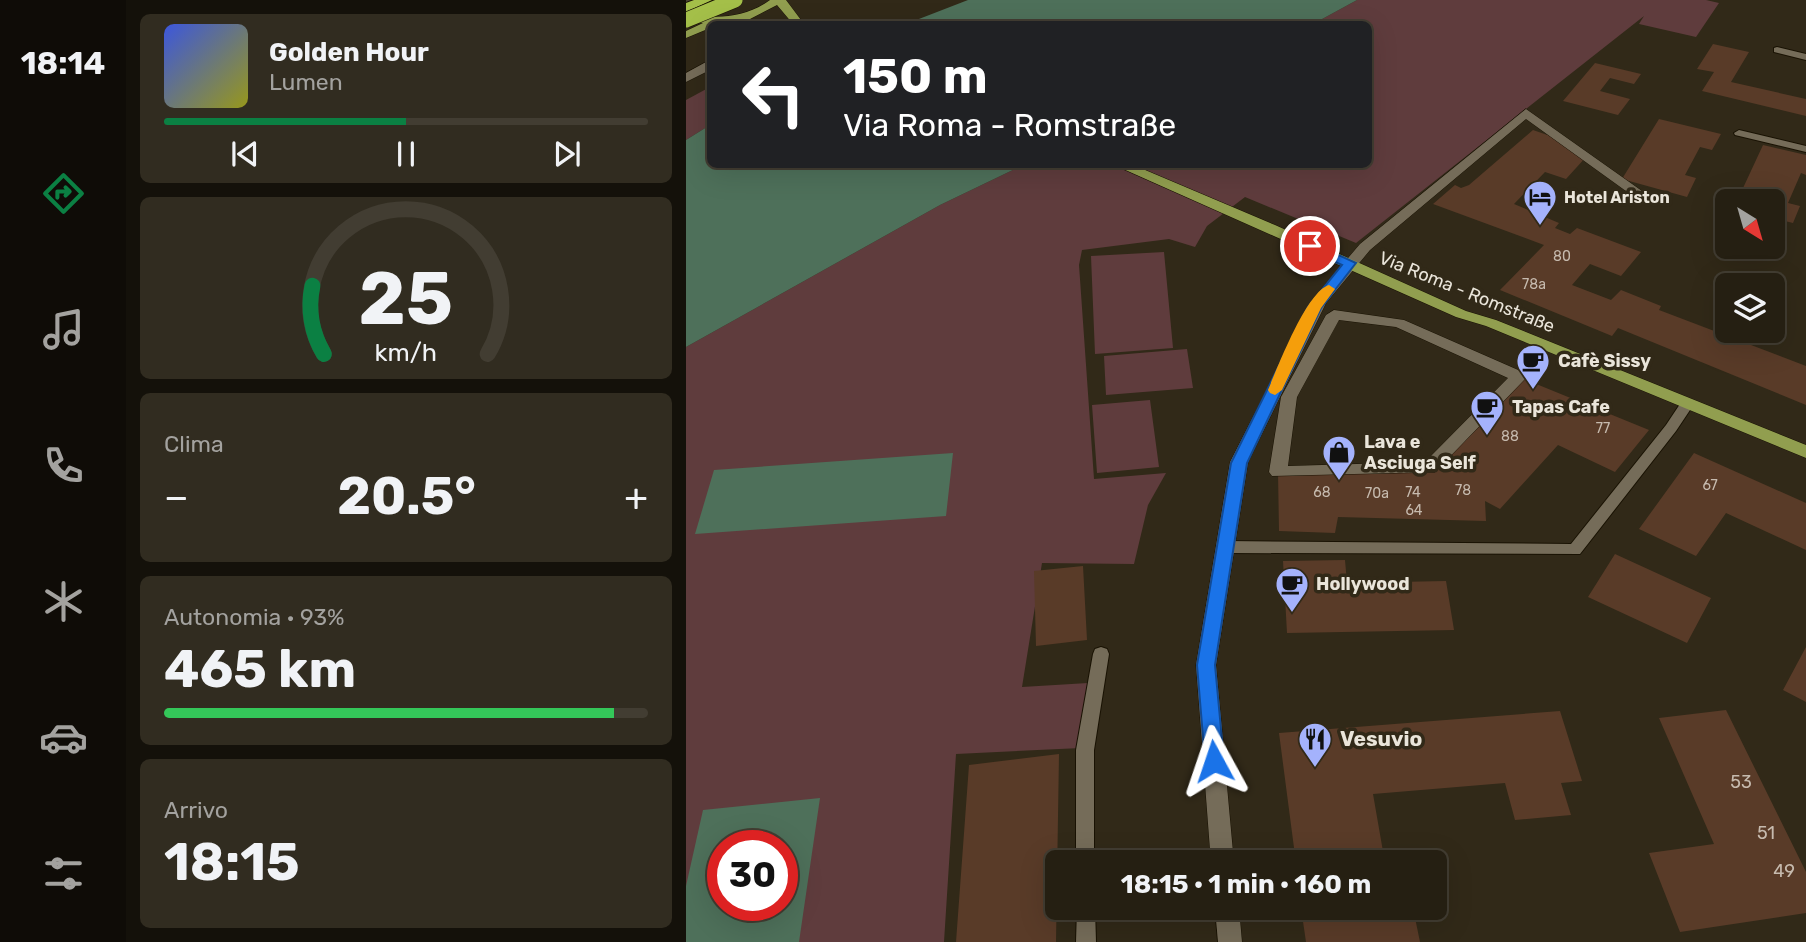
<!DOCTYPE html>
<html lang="it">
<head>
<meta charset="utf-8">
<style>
	body { margin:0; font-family:Rubik,sans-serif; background:#312c20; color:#f1f3f6; height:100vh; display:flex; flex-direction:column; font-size:26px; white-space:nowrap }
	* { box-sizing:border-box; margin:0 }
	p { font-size:23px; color:#a3a29f }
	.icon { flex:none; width:38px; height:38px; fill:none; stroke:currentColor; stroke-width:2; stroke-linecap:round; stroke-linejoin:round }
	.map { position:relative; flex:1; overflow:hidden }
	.sheet { display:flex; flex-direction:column; gap:14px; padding:14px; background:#14110a; width:560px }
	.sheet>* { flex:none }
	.top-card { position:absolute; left:21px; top:21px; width:665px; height:147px; border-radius:10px; box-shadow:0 7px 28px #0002,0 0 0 2px #423d32; background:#202124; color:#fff; overflow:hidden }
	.needle { width:46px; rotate:143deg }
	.fabs { position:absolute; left:1029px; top:189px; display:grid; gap:14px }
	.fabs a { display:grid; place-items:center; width:70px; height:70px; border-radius:10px; background:#251f12; box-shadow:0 7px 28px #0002,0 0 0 2px #423d32; font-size:35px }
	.speed { position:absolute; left:21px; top:830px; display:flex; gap:14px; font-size:35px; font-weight:700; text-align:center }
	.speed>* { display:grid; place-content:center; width:91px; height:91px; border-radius:50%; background:#251f12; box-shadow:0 7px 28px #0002,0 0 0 2px #423d32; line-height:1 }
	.speed .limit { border:10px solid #d22; background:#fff; color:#111 }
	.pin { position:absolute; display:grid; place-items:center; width:60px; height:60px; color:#fff; margin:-30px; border:4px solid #fff; border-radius:50%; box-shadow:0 2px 7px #0007 }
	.me { position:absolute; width:77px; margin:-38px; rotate:355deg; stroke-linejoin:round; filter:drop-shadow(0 0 5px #0008) }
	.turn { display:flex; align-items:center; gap:24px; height:147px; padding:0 21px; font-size:32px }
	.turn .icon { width:91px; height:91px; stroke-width:2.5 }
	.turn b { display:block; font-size:49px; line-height:60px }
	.big { font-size:52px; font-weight:700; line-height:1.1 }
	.sheet .tile { flex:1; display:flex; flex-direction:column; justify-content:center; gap:10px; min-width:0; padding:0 24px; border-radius:10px; background:#312c20 }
	.sheet .dial { align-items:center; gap:0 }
	.dial svg { height:182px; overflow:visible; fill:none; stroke:#423d32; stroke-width:7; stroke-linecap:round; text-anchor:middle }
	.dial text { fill:#f1f3f6; stroke:none }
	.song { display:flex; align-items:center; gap:21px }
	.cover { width:84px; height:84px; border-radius:10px; background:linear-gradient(135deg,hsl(230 70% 55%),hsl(60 70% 35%)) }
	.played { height:7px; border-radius:4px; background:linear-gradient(90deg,#0b8043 50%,#423d32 50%) }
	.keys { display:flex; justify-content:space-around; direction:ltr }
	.heat { display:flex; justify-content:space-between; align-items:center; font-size:38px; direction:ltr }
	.charge { height:10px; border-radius:5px; background:linear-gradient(90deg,#34c759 93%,#423d32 0) }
	.trip { position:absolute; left:359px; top:850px; width:402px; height:70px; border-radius:10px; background:#251f12; box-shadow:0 7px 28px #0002,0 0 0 2px #423d32; font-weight:700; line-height:70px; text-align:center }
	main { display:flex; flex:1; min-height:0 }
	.dock { display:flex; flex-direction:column; width:126px; justify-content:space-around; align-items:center; background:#0f0c07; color:#a3a29f }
	.dock .icon { width:49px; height:49px }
	.dock .current { color:#0b8043 }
	.dock b { font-size:32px; color:#f1f3f6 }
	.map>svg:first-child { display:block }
	.green { fill:#5f3c3d; fill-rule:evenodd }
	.water { fill:#4e705a; fill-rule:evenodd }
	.building { fill:#593b28 }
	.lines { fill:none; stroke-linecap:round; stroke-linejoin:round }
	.primary-tunnel { stroke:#4d4535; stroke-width:12; stroke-dasharray:12 6; stroke-linecap:butt }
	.lane-casing { stroke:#191203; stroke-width:2 }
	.street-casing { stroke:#191203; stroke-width:1 }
	.secondary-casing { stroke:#191203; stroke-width:1 }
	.primary-casing { stroke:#191203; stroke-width:1 }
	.highway-casing { stroke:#191203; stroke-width:2 }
	.lane { fill:#756c59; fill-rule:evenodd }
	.street { fill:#756c59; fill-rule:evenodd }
	.secondary { fill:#756c59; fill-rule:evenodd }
	.primary { fill:#919e4f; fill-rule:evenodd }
	.highway { fill:#a4bf49; fill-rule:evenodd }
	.highway-bridge-casing { stroke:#191203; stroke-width:16; stroke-linecap:butt }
	.highway-bridge { stroke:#a4bf49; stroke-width:15 }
	.route { fill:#1a73e8; stroke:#114b97; stroke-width:2 }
	.slow { fill:#f59e0b }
	.labels { text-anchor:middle; stroke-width:7; stroke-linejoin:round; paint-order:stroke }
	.number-label { font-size:14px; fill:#c6baae }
	.far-poi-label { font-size:16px; font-weight:bold; fill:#eae5da; stroke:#312918; text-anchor:start }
	.street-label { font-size:18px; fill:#eae5da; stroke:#312918 }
	.poi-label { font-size:18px; font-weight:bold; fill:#eae5da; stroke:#312918; text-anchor:start }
	.near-number-label { font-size:18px; fill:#c6baae }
	.near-poi-label { font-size:21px; font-weight:bold; fill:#eae5da; stroke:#312918; text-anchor:start }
</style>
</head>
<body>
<main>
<nav class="dock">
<b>18:14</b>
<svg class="icon current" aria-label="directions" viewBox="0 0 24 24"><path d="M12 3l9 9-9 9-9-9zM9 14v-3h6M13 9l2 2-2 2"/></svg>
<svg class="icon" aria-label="music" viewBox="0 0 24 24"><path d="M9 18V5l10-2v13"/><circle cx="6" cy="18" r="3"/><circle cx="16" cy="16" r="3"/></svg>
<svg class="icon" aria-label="phone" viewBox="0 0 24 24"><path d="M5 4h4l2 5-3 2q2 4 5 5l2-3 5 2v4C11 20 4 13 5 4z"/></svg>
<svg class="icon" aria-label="climate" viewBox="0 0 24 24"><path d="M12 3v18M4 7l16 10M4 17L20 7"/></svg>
<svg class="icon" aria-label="car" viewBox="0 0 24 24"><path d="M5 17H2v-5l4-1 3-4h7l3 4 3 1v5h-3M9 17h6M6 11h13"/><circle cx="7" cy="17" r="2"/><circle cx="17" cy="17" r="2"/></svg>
<svg class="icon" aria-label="filters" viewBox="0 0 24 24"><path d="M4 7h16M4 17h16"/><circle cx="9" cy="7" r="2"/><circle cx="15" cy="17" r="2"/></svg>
</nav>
<section class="sheet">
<div class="tile">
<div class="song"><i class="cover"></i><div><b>Golden Hour</b><p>Lumen</p></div></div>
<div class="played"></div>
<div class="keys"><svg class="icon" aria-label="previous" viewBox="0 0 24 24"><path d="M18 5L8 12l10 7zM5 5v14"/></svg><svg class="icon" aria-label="pause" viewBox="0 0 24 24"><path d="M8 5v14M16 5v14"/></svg><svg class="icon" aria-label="next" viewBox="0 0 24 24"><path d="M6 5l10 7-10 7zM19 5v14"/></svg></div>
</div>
<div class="tile dial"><svg viewBox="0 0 100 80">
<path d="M14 69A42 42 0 1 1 86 69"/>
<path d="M14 69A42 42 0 0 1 9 39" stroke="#0b8043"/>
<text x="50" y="56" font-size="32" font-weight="700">25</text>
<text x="50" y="72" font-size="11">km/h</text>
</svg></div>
<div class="tile"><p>Clima</p>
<div class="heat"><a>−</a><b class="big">20.5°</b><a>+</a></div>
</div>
<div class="tile"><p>Autonomia · 93%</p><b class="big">465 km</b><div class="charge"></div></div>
<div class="tile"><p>Arrivo</p><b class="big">18:15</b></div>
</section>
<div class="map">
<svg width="1120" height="942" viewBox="0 0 1120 942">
	<rect width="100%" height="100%" fill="#312918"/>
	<path class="green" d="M671,0H1020L1033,3L1010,37L953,24L958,16L670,243L559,197L521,226L509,247L483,239L396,250L393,265L408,479L480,473L462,505L448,564L356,563L336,687L402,683L395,748L270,754L258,942H0V347L254,205L337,165L682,164V24H627ZM37,845H96V905H37Z
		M24,87V125L0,140V100Z
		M478,252L487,348L409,354L405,256Z
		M501,349L507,388L420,395L418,356Z
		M464,400L473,467L411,473L406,405Z"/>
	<path class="water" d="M282,0H671L627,24H220Z
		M24,125V164L337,165L254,205L0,347V140Z
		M267,453L260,516L9,534L28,470Z
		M134,798L113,942H0V886L17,810ZM37,845H96V905H37Z"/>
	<path class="building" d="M1027,44L1063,52L1045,82L1120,99V116L1016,91L1028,72L1011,69Z
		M909,63L955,74L948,84L924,78L914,91L944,99L932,115L877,101Z
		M973,119L1035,134L1026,150L1014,147L999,175L1010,178L1001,197L936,179Z
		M847,130L870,138L900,157L880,179L859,172L828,204L873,223L869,228L884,234L891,228L955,252L935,276L904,264L886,285L925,300L935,290L975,306L973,310L1120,366V405L932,328L926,336L814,290L858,245L747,204L769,185L775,188L783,185Z
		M1077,145L1120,155V175L1115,173L1102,203L1114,206L1107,223L1087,218V201H1051Z
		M833,377L963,430L929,472L872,445L814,509L799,501L800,521L652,517L649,533L593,531L592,472L743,468Z
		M1008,453L1120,503V550L1040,513L1010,556L953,529Z
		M929,554L1025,598L1001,643L902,597Z
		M659,560L661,583L760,581L768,630L601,633L597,561Z
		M397,566L401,640L350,646L348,571Z
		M1120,647V702L1097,690Z
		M1040,710L1120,872V913L994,932L963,853L1028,844L973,718Z
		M874,711L896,781L875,783L885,815L829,820L819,783L687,794L699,863H610L593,733Z
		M373,754L370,942H270L283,765Z
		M615,908H727L734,942H620Z"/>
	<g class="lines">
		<path class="primary-tunnel" d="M0,2L6,0"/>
		<defs>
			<path id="lane" d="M1091,47L1120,54V60L1088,52V48Z
				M1053,130L1120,146V152L1049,135L1048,133Z
				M1001,400L1008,404L990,431L894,554L540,553L535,551L533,547L535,543L540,541L885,544L980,425L996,401Z
				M415,647L421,649L423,654L408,750V863H390V750L407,654L409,649Z
				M391,908H409L410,942H390Z"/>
			<path id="street" d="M840,109L963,196L956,200L951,199L840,119L684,250L640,303L562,462L530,665L548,863H525L510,665L544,462L628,298L674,244Z
				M648,310L718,320L839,373L841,377L749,472L586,476L583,472L595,397L640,315ZM653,320L710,327L822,378L739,462L602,466L611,397Z
				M529,908H553L556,942H532Z"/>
			<path id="secondary" d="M20,62H24V70L0,82V73Z"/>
			<path id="primary" d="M84,0H100L118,24H107L91,5L64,19L24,24V28L0,38V31L17,23L0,19V13C29,20 59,18 84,0Z
				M426,164H445L589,225L780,311L810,320L1120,445V458L800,326L770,317Z"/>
			<path id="highway" d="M8,0H26L0,12V3Z"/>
		</defs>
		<use href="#lane" class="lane-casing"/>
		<use href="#street" class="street-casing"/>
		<use href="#secondary" class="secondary-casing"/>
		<use href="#primary" class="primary-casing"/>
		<use href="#highway" class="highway-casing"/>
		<use href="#lane" class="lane"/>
		<use href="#street" class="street"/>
		<use href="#secondary" class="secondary"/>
		<use href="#primary" class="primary"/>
		<use href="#highway" class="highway"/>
		<defs>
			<path id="highway-bridge" d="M0,20L49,0"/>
		</defs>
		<use href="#highway-bridge" class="highway-bridge-casing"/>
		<use href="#highway-bridge" class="highway-bridge"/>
	</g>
	<path class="route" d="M624,242L670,263L635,308L561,463L529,665L538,761L535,767L528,769L522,767L519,761L511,665L545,463L622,307L656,265L619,249V243Z"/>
	<path class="slow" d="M643,285L649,289L635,308L596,390L589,395L584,393L582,390C592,367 620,292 643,285Z"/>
	<defs>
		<symbol id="hotel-pin" viewBox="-11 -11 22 30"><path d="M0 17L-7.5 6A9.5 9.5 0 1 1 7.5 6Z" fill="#a4b2fc" stroke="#312918"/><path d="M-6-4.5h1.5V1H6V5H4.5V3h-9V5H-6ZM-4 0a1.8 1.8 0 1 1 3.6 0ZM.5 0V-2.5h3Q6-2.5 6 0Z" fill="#111"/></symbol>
		<symbol id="cafe-pin" viewBox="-11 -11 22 30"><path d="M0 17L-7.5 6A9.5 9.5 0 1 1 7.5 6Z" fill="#a4b2fc" stroke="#312918"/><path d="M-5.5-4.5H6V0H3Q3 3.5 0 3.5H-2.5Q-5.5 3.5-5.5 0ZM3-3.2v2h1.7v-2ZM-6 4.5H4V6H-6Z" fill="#111"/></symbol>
		<symbol id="shop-pin" viewBox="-11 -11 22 30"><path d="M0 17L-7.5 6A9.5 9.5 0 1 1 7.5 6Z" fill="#a4b2fc" stroke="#312918"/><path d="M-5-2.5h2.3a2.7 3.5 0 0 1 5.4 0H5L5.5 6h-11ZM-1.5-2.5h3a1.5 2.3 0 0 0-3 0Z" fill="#111"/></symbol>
		<symbol id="restaurant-pin" viewBox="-11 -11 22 30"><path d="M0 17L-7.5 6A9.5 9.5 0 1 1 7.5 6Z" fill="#a4b2fc" stroke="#312918"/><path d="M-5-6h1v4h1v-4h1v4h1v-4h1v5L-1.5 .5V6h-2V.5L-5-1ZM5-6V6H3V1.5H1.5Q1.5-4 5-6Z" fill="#111"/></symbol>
	</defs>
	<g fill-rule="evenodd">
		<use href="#hotel-pin" x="835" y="178" width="38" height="52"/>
		<use href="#cafe-pin" x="828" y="342" width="38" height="52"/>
		<use href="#cafe-pin" x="782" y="388" width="38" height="52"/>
		<use href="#shop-pin" x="634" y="433" width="38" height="52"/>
		<use href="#cafe-pin" x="587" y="565" width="38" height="52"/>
		<use href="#restaurant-pin" x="610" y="720" width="38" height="52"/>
	</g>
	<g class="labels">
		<g class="number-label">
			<text x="876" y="261">80</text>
			<text x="848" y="289">78a</text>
			<text x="917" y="433">77</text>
			<text x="824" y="441">88</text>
			<text x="1024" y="490">67</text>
			<text x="777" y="495">78</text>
			<text x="636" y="497">68</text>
			<text x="727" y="497">74</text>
			<text x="691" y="498">70a</text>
			<text x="728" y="515">64</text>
		</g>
		<g class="far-poi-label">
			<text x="878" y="203">Hotel Ariston</text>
		</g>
		<g class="street-label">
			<text transform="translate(781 292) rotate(22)" y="6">Via Roma - Romstraße</text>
		</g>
		<g class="poi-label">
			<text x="872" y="367">Cafè Sissy</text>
			<text x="826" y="413">Tapas Cafe</text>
			<text x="678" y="448">Lava e<tspan x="678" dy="21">Asciuga Self</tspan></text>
			<text x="630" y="590">Hollywood</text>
		</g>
		<g class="near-number-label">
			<text x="1055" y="788">53</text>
			<text x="1080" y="839">51</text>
			<text x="1098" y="877">49</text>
		</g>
		<g class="near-poi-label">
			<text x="654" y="746">Vesuvio</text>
		</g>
	</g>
</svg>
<div class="fabs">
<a><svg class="needle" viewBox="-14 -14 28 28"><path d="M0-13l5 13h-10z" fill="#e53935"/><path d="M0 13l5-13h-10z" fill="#a3a29f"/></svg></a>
<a><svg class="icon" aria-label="layers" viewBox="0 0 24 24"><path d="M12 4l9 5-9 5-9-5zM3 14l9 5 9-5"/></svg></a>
</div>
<div class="speed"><div class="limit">30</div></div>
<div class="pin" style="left:624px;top:246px;background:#d93025"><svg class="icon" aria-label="arrive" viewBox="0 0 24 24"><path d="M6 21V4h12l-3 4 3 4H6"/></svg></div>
<svg class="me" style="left:528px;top:761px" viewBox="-20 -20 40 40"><path d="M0-17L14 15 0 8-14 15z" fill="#1a73e8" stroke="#fff" stroke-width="4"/></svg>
<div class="trip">18:15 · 1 min · 160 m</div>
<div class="top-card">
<div class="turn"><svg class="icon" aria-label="left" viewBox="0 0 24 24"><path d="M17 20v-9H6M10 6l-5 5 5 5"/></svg><div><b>150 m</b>Via Roma - Romstraße</div></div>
</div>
</div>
</main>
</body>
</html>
